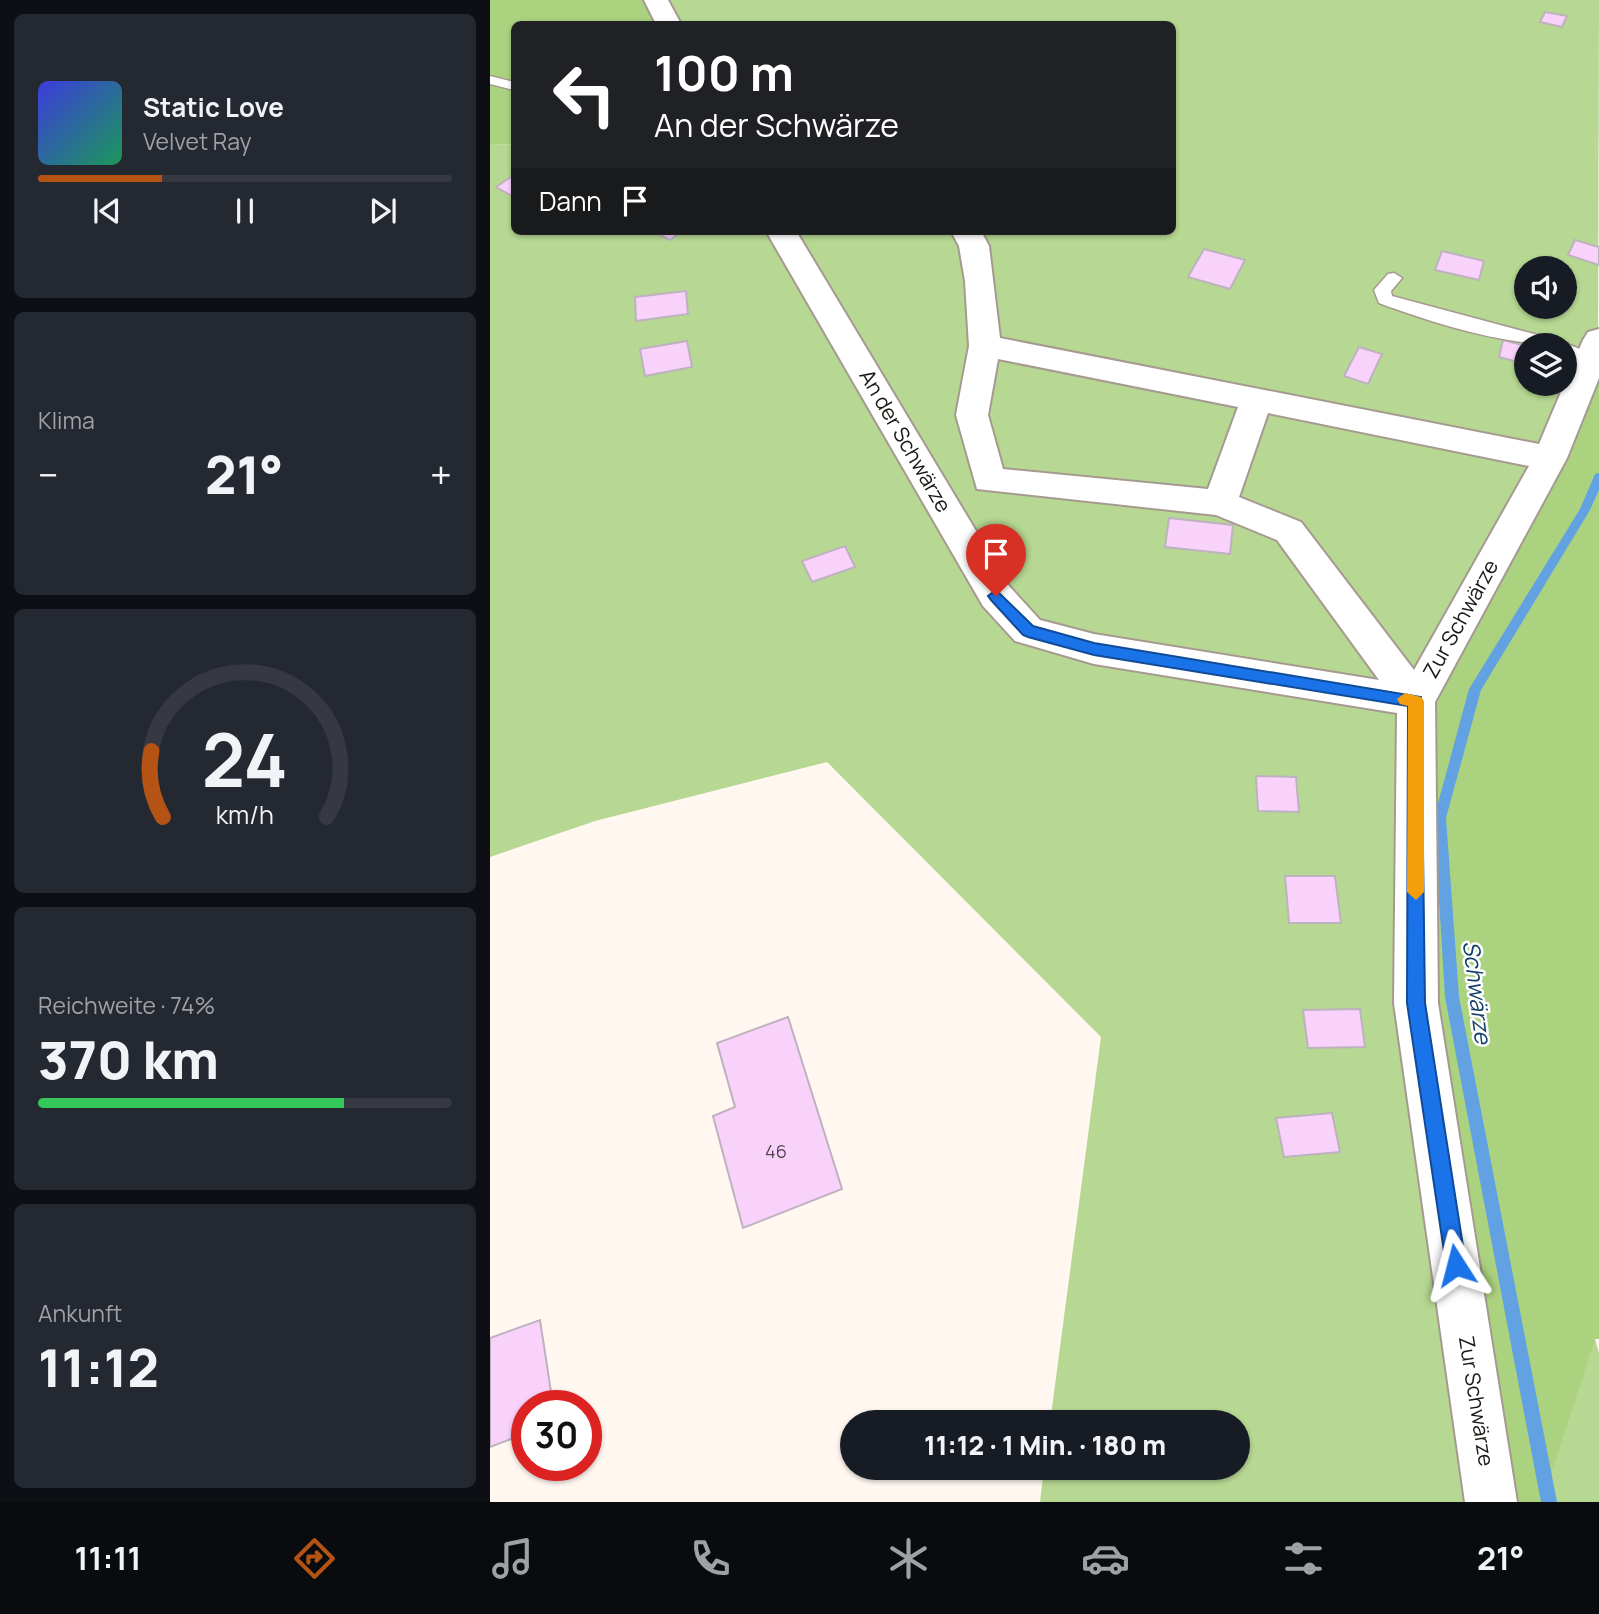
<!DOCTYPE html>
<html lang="de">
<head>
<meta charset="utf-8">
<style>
	body { margin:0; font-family:Manrope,sans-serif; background:#242831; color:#f1f3f6; height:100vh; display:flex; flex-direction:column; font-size:26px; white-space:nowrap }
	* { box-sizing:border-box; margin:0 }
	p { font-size:23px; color:#9ea1a6 }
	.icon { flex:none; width:38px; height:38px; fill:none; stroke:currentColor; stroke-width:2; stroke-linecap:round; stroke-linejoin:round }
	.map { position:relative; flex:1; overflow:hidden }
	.details { display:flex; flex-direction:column; gap:14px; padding:14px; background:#0d0f14; width:490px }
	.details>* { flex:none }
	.banner { position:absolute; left:21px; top:21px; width:665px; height:214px; border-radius:10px; box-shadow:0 2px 5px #0004; background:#202124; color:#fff; overflow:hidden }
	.tools { position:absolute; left:1024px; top:256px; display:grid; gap:14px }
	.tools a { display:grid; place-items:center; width:63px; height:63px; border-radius:50%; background:#171b24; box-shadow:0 2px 5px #0004; font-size:35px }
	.speed { position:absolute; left:21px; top:1390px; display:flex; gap:14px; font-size:35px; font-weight:700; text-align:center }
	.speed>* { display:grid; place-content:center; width:91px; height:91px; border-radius:50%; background:#171b24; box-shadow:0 2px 5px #0004; line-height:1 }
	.speed .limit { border:10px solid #d22; background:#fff; color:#111 }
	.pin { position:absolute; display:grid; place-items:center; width:60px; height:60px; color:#fff; margin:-72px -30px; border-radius:50% 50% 50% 0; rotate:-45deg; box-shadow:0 0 7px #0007 }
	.pin .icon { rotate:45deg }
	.me { position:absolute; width:77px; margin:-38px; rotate:351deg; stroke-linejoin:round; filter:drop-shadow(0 0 5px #0008) }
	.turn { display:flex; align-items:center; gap:24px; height:147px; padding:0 28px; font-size:32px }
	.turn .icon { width:91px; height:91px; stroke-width:2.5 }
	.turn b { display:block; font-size:49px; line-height:60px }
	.then { display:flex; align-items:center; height:66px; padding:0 28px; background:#0003; gap:14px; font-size:26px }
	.big { font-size:52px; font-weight:800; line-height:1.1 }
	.details .widget { flex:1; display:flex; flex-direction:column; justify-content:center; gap:10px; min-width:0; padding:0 24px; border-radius:10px; background:#242831 }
	.details .dial { align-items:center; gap:0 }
	.dial svg { height:182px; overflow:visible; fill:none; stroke:#363941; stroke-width:7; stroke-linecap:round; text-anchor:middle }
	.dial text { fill:#f1f3f6; stroke:none }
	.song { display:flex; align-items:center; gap:21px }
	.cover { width:84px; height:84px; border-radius:10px; background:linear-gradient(135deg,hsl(240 70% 55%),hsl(150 70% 35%)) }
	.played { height:7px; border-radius:4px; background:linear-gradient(90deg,#b45313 30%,#363941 30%) }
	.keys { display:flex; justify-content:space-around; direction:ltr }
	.heat { display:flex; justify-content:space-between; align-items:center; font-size:38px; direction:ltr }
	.charge { height:10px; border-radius:5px; background:linear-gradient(90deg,#34c759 74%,#363941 0) }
	.trip { position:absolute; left:350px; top:1410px; width:410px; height:70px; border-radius:35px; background:#171b24; box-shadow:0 2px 5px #0004; font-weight:800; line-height:70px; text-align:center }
	.tab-bar { display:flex; height:112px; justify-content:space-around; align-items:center; background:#090b0e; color:#9ea1a6 }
	.tab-bar .icon { width:49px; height:49px }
	.tab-bar .on { color:#b45313 }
	.tab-bar b { font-size:32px; color:#f1f3f6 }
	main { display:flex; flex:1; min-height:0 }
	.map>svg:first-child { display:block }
	.green { fill:#b6d892; fill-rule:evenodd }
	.forest { fill:#abd27f }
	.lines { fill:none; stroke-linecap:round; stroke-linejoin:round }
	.stream { fill:#62a2e2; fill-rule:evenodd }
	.building { fill:#f9d2fc; stroke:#bdb2be; stroke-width:2 }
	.service-casing { stroke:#a69a90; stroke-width:3 }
	.minor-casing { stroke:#a69a90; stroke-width:4 }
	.service { fill:#fff; fill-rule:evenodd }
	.minor { fill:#fff; fill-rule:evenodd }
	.route { fill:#1a73e8; stroke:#114b97; stroke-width:2 }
	.slow { fill:#f59e0b }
	.labels { text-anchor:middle; stroke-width:5; stroke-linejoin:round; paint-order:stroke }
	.number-label { font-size:18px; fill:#52464d }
	.street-label { font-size:21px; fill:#1b1713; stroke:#fff }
	.water-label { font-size:23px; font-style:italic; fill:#12406a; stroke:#fff }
</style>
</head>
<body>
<main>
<section class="details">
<div class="widget">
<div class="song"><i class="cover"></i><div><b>Static Love</b><p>Velvet Ray</p></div></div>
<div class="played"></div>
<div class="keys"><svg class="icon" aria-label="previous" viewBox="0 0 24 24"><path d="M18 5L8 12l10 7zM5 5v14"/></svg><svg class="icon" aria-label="pause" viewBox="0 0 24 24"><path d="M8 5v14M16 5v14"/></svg><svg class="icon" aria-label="next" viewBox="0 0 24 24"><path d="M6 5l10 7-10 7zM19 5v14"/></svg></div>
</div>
<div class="widget"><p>Klima</p>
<div class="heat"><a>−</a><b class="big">21°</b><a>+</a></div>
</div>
<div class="widget dial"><svg viewBox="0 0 100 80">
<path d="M14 69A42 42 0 1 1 86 69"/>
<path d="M14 69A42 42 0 0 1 9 40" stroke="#b45313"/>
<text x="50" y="56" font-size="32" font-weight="700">24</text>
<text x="50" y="72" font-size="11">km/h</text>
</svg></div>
<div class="widget"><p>Reichweite · 74%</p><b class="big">370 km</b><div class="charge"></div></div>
<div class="widget"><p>Ankunft</p><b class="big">11:12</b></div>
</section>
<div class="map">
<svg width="1109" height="1502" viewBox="0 0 1109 1502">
	<rect width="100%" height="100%" fill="#fff7f0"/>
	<path class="green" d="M164,0H1109L1105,1339L1109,1353V1502H550L554,1468H747V1423H560L611,1037L337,762L105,821L0,857V145L24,144V231H682V24H173ZM1036,268H1074V306H1036ZM1036,345H1074V383H1036Z"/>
	<path class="forest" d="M0,0H164L173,24H24V144L0,145Z
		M1109,339V1339H1105L1052,1502H1001L926,1003V701Z"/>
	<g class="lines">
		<path class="stream" d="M1109,473V490L1100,510L991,690L956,818L969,997L1067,1502H1051L955,997L944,818L979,689L1090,509L1105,474Z"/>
	</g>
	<path class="building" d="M1055,12L1077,16L1072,27L1050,22Z
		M24,175V197L6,187Z
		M162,231H192L180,240Z
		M1085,240L1109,247V265L1078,255Z
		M714,249L755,260L740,289L698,277Z
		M952,251L994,261L989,280L945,270Z
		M196,291L198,314L146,321L145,297Z
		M1013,340L1036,346V364L1009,357Z
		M197,341L202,367L155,376L150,349Z
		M869,347L892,354L878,384L854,376Z
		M679,518L743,525L740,554L675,547Z
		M355,546L365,567L322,582L312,561Z
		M766,776L806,777L809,812L768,811Z
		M795,876H845L851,923H799Z
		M870,1009L875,1047L818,1048L813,1010Z
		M298,1017L352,1189L253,1228L223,1116L245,1107L227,1043Z
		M842,1113L850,1152L794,1157L786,1118Z
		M50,1320L63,1405H37V1433L0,1447V1338Z"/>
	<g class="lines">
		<defs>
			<path id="service" d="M0,76L24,82V90L0,84Z
				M904,273L912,278L901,291L902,296L1070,341L1107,356L1109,361L1101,366L1074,356V345C1013,345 946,324 889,303L884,290L898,274Z"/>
			<path id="minor" d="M154,0H178L191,24H166Z
				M276,231H306L519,586L550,620L604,634L889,680L787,540L726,515L487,489L466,415L479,346L475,281L469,246L461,231H491L499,246L510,338L1049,444L1093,340L1098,332L1109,329V378L1077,458L945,702L948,1003L1027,1502H975L904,1003L907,713L604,664L525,641L493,606ZM508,359L748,407L718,489L513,469L498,415ZM778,413L1039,466L924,670L811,522L749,497Z"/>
		</defs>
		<use href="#service" class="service-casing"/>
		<use href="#minor" class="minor-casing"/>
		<use href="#service" class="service"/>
		<use href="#minor" class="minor"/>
	</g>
	<path class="route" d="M506,590L543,626L604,643L931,697L935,1003L976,1265L973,1272L966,1275L959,1272L956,1265L917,1003L918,706L604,655L538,637L533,635L501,600L498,596Z"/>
	<path class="slow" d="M915,693L931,697L934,701V892L926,900L917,892L918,706L910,704L907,699Z"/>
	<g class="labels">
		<g class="number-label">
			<text x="286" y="1158">46</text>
		</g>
		<g class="street-label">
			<text transform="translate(415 441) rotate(60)" y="7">An der Schwärze</text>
			<text transform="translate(971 619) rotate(-61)" y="7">Zur Schwärze</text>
			<text transform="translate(986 1401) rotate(81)" y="7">Zur Schwärze</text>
		</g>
		<g class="water-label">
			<text transform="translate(987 992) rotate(83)" y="8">Schwärze</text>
		</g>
	</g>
</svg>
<div class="tools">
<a><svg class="icon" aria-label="sound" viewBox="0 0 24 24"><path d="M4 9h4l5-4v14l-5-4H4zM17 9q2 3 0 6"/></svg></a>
<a><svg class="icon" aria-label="layers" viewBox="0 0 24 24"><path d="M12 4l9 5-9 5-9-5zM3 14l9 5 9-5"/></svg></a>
</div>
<div class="speed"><div class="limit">30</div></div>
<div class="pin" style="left:506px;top:596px;background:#d93025"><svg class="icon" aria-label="arrive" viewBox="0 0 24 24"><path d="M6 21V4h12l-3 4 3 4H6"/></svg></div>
<svg class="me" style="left:966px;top:1265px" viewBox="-20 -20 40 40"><path d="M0-17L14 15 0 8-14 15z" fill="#1a73e8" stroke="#fff" stroke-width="4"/></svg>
<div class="trip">11:12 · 1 Min. · 180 m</div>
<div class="banner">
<div class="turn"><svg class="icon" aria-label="left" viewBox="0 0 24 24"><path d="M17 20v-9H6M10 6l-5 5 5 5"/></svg><div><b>100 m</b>An der Schwärze</div></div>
<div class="then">Dann<svg class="icon" aria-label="arrive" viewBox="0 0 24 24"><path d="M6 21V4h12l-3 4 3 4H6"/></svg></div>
</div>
</div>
</main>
<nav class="tab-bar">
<b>11:11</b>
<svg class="icon on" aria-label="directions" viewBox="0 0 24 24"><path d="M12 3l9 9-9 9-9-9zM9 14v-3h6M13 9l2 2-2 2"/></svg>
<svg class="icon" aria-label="music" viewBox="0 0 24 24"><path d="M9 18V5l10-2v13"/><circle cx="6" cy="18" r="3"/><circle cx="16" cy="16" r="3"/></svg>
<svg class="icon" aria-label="phone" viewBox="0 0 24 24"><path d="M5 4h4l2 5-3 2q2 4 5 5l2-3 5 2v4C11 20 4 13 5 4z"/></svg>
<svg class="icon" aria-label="climate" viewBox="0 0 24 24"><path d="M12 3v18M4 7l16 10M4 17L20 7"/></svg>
<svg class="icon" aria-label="car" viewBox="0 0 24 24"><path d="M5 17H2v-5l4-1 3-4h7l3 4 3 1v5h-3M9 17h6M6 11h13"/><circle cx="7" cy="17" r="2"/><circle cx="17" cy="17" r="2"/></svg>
<svg class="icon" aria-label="filters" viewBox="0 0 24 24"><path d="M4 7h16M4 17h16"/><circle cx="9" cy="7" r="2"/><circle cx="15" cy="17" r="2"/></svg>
<b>21°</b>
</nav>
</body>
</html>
